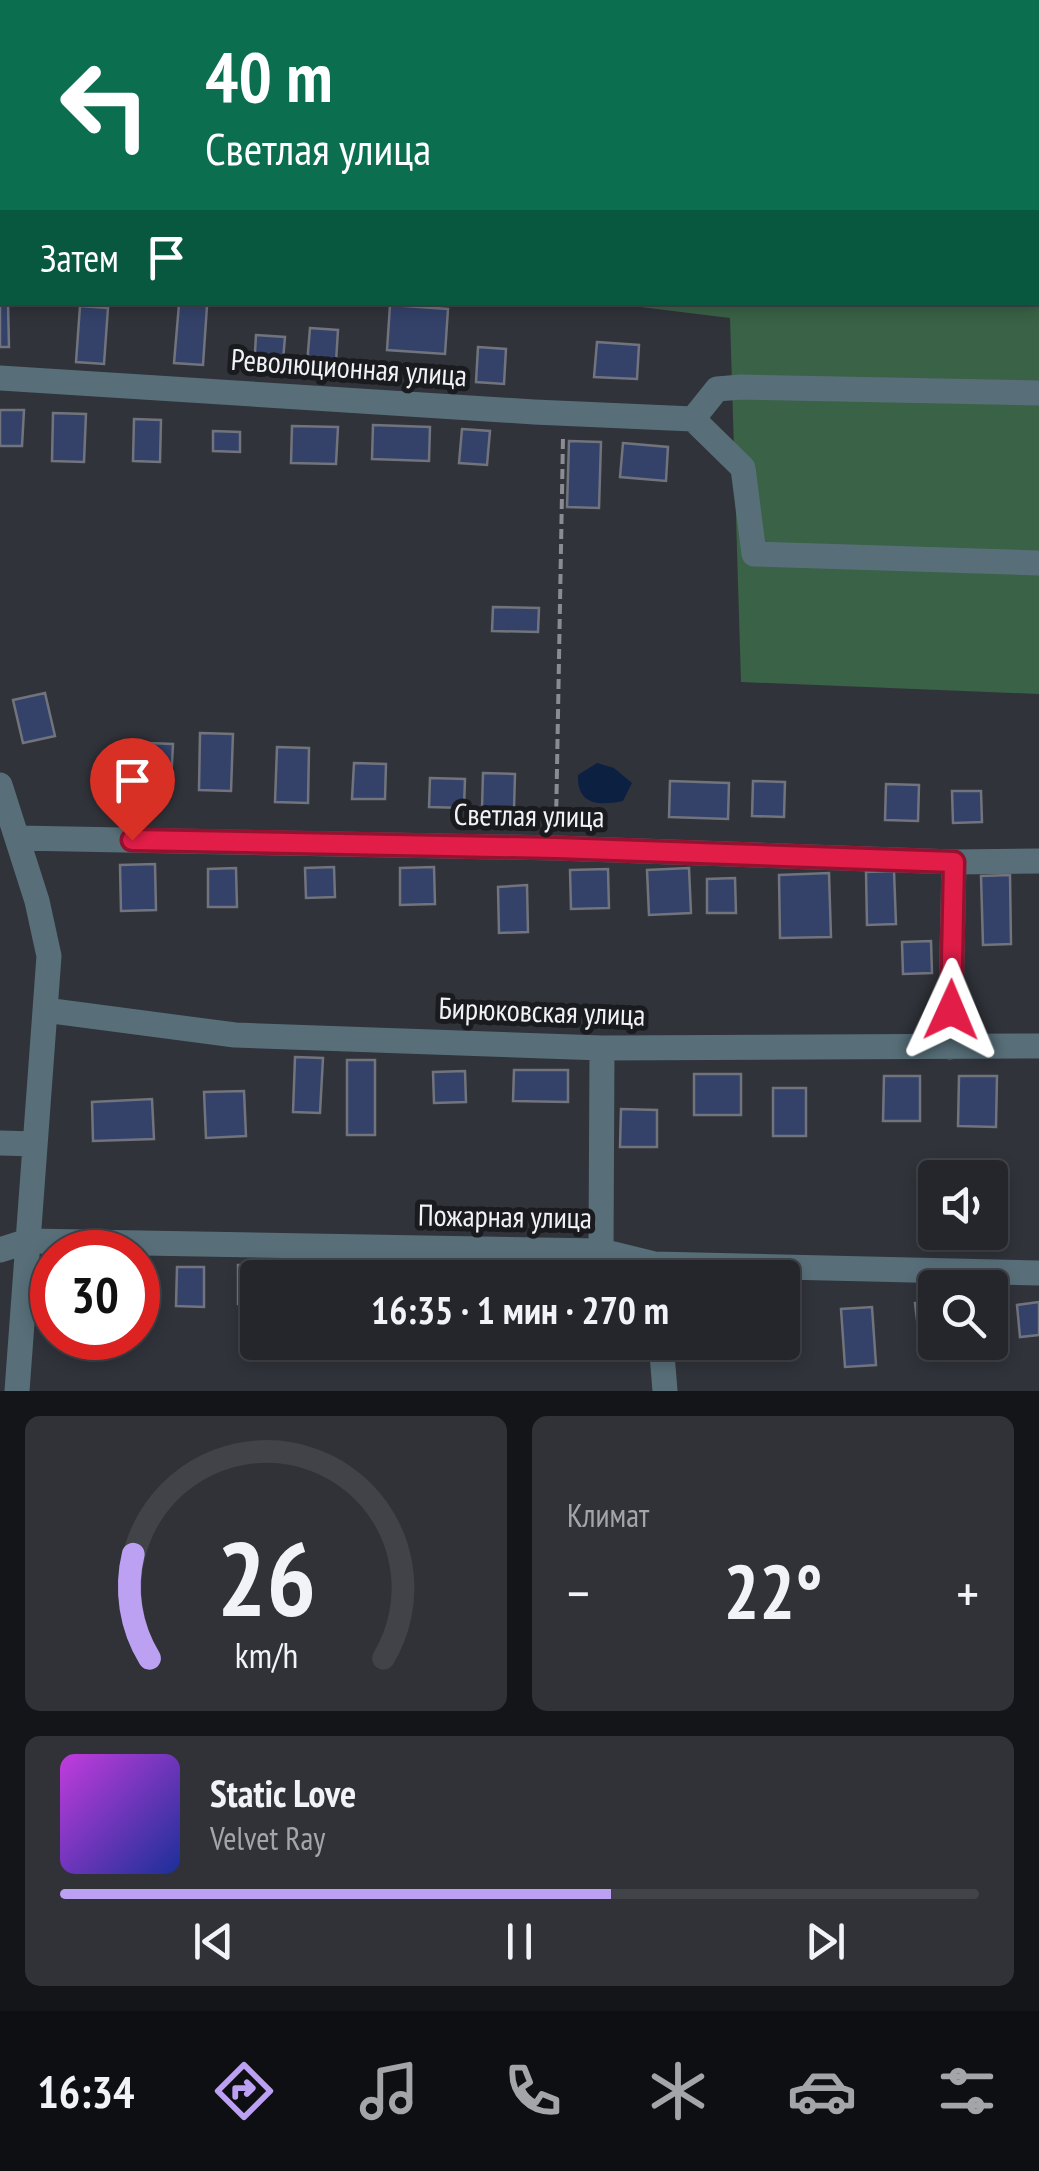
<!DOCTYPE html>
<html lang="ru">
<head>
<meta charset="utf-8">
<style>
	body { margin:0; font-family:"PT Sans Narrow",sans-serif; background:#303238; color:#f1f3f6; height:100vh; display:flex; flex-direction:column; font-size:38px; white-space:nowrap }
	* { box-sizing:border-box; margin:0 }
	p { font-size:32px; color:#a3a5a9 }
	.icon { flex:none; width:55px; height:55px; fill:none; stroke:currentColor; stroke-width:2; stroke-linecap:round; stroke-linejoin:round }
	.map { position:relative; height:1391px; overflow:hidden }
	.sheet { display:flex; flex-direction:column; gap:25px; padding:25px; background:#141518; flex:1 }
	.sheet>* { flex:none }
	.hud { position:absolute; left:0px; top:0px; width:1040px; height:305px; box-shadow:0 5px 15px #0003,0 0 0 2px #414348; background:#0b6e4f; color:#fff; overflow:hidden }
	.controls { position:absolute; left:918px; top:1160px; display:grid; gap:20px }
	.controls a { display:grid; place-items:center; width:90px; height:90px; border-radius:10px; background:#24262c; box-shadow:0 5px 15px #0003,0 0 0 2px #414348; font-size:50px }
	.speed { position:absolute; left:30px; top:1230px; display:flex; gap:20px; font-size:50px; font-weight:700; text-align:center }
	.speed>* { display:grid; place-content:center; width:130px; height:130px; border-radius:50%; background:#24262c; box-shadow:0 5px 15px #0003,0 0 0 2px #414348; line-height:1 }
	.speed .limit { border:15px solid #d22; background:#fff; color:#111 }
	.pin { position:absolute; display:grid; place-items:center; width:85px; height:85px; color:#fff; margin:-102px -42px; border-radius:50% 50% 50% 0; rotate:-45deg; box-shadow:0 0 10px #0007 }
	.pin .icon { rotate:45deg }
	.me { position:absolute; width:110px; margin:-55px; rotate:1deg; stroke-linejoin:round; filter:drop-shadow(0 0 8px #0008) }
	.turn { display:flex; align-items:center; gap:35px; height:210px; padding:0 40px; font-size:45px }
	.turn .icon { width:130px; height:130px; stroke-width:2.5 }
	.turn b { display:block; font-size:70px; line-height:85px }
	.then { display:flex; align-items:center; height:95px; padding:0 40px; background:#0003; gap:20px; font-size:38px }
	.big { font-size:75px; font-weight:700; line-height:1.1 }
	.sheet .card { flex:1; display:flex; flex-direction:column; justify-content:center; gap:15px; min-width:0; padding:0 35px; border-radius:15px; background:#303238 }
	.sheet .dial { align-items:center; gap:0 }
	.dial svg { height:260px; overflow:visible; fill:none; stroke:#414348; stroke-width:7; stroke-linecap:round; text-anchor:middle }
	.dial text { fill:#f1f3f6; stroke:none }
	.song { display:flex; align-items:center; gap:30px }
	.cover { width:120px; height:120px; border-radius:15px; background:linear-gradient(135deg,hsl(290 70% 55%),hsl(230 70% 35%)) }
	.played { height:10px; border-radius:5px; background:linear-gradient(90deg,#bca0f2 60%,#414348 60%) }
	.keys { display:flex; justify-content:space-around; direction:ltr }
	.heat { display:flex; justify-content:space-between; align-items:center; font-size:55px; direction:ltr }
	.sheet .tiles { flex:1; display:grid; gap:25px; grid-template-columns:1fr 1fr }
	.card:last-child { grid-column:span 2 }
	.trip { position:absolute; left:240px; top:1260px; width:560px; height:100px; border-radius:10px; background:#24262c; box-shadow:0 5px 15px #0003,0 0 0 2px #414348; font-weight:700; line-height:100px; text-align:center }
	.tabs { display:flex; height:160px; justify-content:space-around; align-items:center; background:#0e0f12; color:#a3a5a9 }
	.tabs .icon { width:70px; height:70px }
	.tabs .selected { color:#bca0f2 }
	.tabs b { font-size:45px; color:#f1f3f6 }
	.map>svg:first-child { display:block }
	.green { fill:#3a6246 }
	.water { fill:#0c2042 }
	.building { fill:#34426a; stroke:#71747c; stroke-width:2.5 }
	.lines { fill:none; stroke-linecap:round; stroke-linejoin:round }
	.path { stroke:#8a8c92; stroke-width:4; stroke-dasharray:10 5; stroke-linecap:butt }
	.minor { stroke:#586f79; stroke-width:25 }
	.route-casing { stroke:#92132f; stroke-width:25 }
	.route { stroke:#e11d48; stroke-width:18 }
	.labels { text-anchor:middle; stroke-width:10; stroke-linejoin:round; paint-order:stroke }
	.street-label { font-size:30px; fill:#f0f2f6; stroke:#1a1b1e }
</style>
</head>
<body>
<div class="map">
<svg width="1039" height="1391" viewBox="0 0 1039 1391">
	<rect width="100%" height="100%" fill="#30333a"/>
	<path class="green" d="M208,0H1039V694L741,682L730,318L608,303L1038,302V2H207Z"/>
	<path class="water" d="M597,763L614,768L632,783L623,801C598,806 577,805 578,775Z"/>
	<path class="building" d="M0,265H2V302H8L9,347H0Z
		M179,304L207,306L203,365L174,363Z
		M390,305L448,309L445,354L387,350Z
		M80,306L108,308L104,364L76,362Z
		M310,328L338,330L335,378L306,376Z
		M256,335L285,337L282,372L254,370Z
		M597,342L639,345L637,379L594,377Z
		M478,347L506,349L504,384L476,382Z
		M0,410H24L22,446H0Z
		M53,413L86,414L84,462L52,461Z
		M134,419L161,420L160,462L133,461Z
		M373,425L430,427L429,461L372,459Z
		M292,426L338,427L336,464L291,463Z
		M462,429L490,431L487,465L459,463Z
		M213,431L240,432V452L213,451Z
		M569,441L601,442L599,508L567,507Z
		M623,443L668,447L666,481L620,477Z
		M493,607L539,608L538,632L492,631Z
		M45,693L55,736L23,743L13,700Z
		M200,733L233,734L231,791L199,790Z
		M121,742L173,744L171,783L119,781Z
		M277,747L309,748L308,803L275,802Z
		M354,763L386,764L385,799H352Z
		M483,773L515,774L514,809L482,808Z
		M430,778L465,779L464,808L429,807Z
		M670,781L729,783L728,819L669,817Z
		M753,781L785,782L784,817L752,816Z
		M886,784L919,785L918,821L885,820Z
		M952,791H981L982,822L953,823Z
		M155,864L156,910L121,911L120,865Z
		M334,867L335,897L306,898L305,868Z
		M434,867L435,904L400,905V868Z
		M236,868L237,907H208V869Z
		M689,868L691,913L649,915L647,870Z
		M608,869L609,908L571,909L570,870Z
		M894,871L896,924L867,925L866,872Z
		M829,873L831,937L780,938L779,875Z
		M1010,875L1011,944L983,945L981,876Z
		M735,878L736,913H707V879Z
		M527,885L528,932L499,933L498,887Z
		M931,941L932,973L903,974L902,942Z
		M295,1057L323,1058L320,1113L293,1112Z
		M347,1060H375V1135H347Z
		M514,1070H568V1102L513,1101Z
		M465,1071L466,1102L434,1103L433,1072Z
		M694,1074H741V1115H694Z
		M884,1076H920V1121H883Z
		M959,1076H997L996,1127L958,1126Z
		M773,1088H806V1136H773Z
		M244,1091L246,1136L206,1138L204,1092Z
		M152,1099L154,1139L93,1141L92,1102Z
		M621,1109L657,1110V1147H620Z
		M238,1265H277V1278H258V1304H238Z
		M177,1267H204V1307L176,1306Z
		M343,1268H371V1278H343Z
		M425,1269L470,1270V1278H425Z
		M935,1300V1334L919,1336L915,1303Z
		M1039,1302V1335L1020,1337L1017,1305Z
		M795,1304L797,1336L782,1337V1305Z
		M872,1307L876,1365L845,1367L841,1309Z"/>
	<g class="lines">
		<path class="path" d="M556,824L563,438"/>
		<path class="minor" d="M194,2L195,0
			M326,2V0
			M0,61H2
			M1038,156H1039
			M0,378L534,412L693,419
			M693,419L743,468L754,554L1039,563
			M693,419L717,389L741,387L1039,393
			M0,785L37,901L49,956L17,1391
			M17,838L556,848L954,862L1039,861
			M45,1010L235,1035L602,1048L1039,1046
			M950,1047L954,862
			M0,1143L35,1144
			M0,1250L28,1241L601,1251L654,1264L1039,1273
			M601,1251L602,1048
			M661,1342L665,1391"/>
	</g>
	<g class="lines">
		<defs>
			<path id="route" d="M132,840L556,848L954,862L951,1010"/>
		</defs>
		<use href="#route" class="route-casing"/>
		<use href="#route" class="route"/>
	</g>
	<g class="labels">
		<g class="street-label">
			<text transform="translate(349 368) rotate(4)" y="10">Революционная улица</text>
			<text transform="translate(529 816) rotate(1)" y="10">Светлая улица</text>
			<text transform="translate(542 1012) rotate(2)" y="10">Бирюковская улица</text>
			<text transform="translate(505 1217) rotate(1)" y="10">Пожарная улица</text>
		</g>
	</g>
</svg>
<div class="controls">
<a><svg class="icon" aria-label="sound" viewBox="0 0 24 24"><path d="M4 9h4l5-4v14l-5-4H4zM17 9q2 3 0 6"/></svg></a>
<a><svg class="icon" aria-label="search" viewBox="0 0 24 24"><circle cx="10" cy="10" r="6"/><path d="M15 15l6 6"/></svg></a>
</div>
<div class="speed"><div class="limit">30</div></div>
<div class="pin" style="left:132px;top:840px;background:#d93025"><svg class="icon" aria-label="arrive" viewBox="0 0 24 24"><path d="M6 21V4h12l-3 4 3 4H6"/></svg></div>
<svg class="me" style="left:951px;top:1010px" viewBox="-20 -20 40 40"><path d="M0-17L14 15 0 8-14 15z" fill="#e11d48" stroke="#fff" stroke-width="4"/></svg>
<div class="trip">16:35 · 1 мин · 270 m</div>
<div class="hud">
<div class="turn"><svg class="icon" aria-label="left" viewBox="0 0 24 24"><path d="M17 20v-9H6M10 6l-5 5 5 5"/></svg><div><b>40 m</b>Светлая улица</div></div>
<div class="then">Затем<svg class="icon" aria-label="arrive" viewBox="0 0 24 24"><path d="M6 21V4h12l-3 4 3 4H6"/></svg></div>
</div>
</div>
<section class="sheet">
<div class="tiles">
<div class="card dial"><svg viewBox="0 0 100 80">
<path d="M14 69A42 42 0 1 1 86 69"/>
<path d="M14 69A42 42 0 0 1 9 37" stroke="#bca0f2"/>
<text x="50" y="56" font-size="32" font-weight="700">26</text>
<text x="50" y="72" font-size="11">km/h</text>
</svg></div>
<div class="card"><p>Климат</p>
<div class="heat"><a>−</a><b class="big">22°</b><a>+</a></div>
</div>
<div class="card">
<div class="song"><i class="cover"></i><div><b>Static Love</b><p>Velvet Ray</p></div></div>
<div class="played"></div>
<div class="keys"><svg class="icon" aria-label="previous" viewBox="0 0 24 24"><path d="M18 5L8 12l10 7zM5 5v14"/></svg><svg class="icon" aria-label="pause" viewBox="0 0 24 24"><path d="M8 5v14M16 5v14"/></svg><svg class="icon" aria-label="next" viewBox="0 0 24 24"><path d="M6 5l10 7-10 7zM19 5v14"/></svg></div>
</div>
</div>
</section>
<nav class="tabs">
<b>16:34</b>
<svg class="icon selected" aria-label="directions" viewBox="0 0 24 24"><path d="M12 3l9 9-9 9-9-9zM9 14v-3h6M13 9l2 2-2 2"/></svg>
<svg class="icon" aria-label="music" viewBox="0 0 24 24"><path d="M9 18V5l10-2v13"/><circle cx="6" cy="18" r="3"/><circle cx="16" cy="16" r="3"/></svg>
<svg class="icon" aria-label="phone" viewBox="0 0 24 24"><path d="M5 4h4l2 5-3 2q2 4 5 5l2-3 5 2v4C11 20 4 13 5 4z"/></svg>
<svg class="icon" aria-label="climate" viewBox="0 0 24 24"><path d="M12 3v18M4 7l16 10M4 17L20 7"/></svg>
<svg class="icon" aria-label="car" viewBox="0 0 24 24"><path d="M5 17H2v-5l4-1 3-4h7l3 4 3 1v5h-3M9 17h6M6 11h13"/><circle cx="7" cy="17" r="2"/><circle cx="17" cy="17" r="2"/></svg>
<svg class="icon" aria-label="filters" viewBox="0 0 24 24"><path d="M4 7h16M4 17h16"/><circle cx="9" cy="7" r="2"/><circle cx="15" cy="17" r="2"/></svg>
</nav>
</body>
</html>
